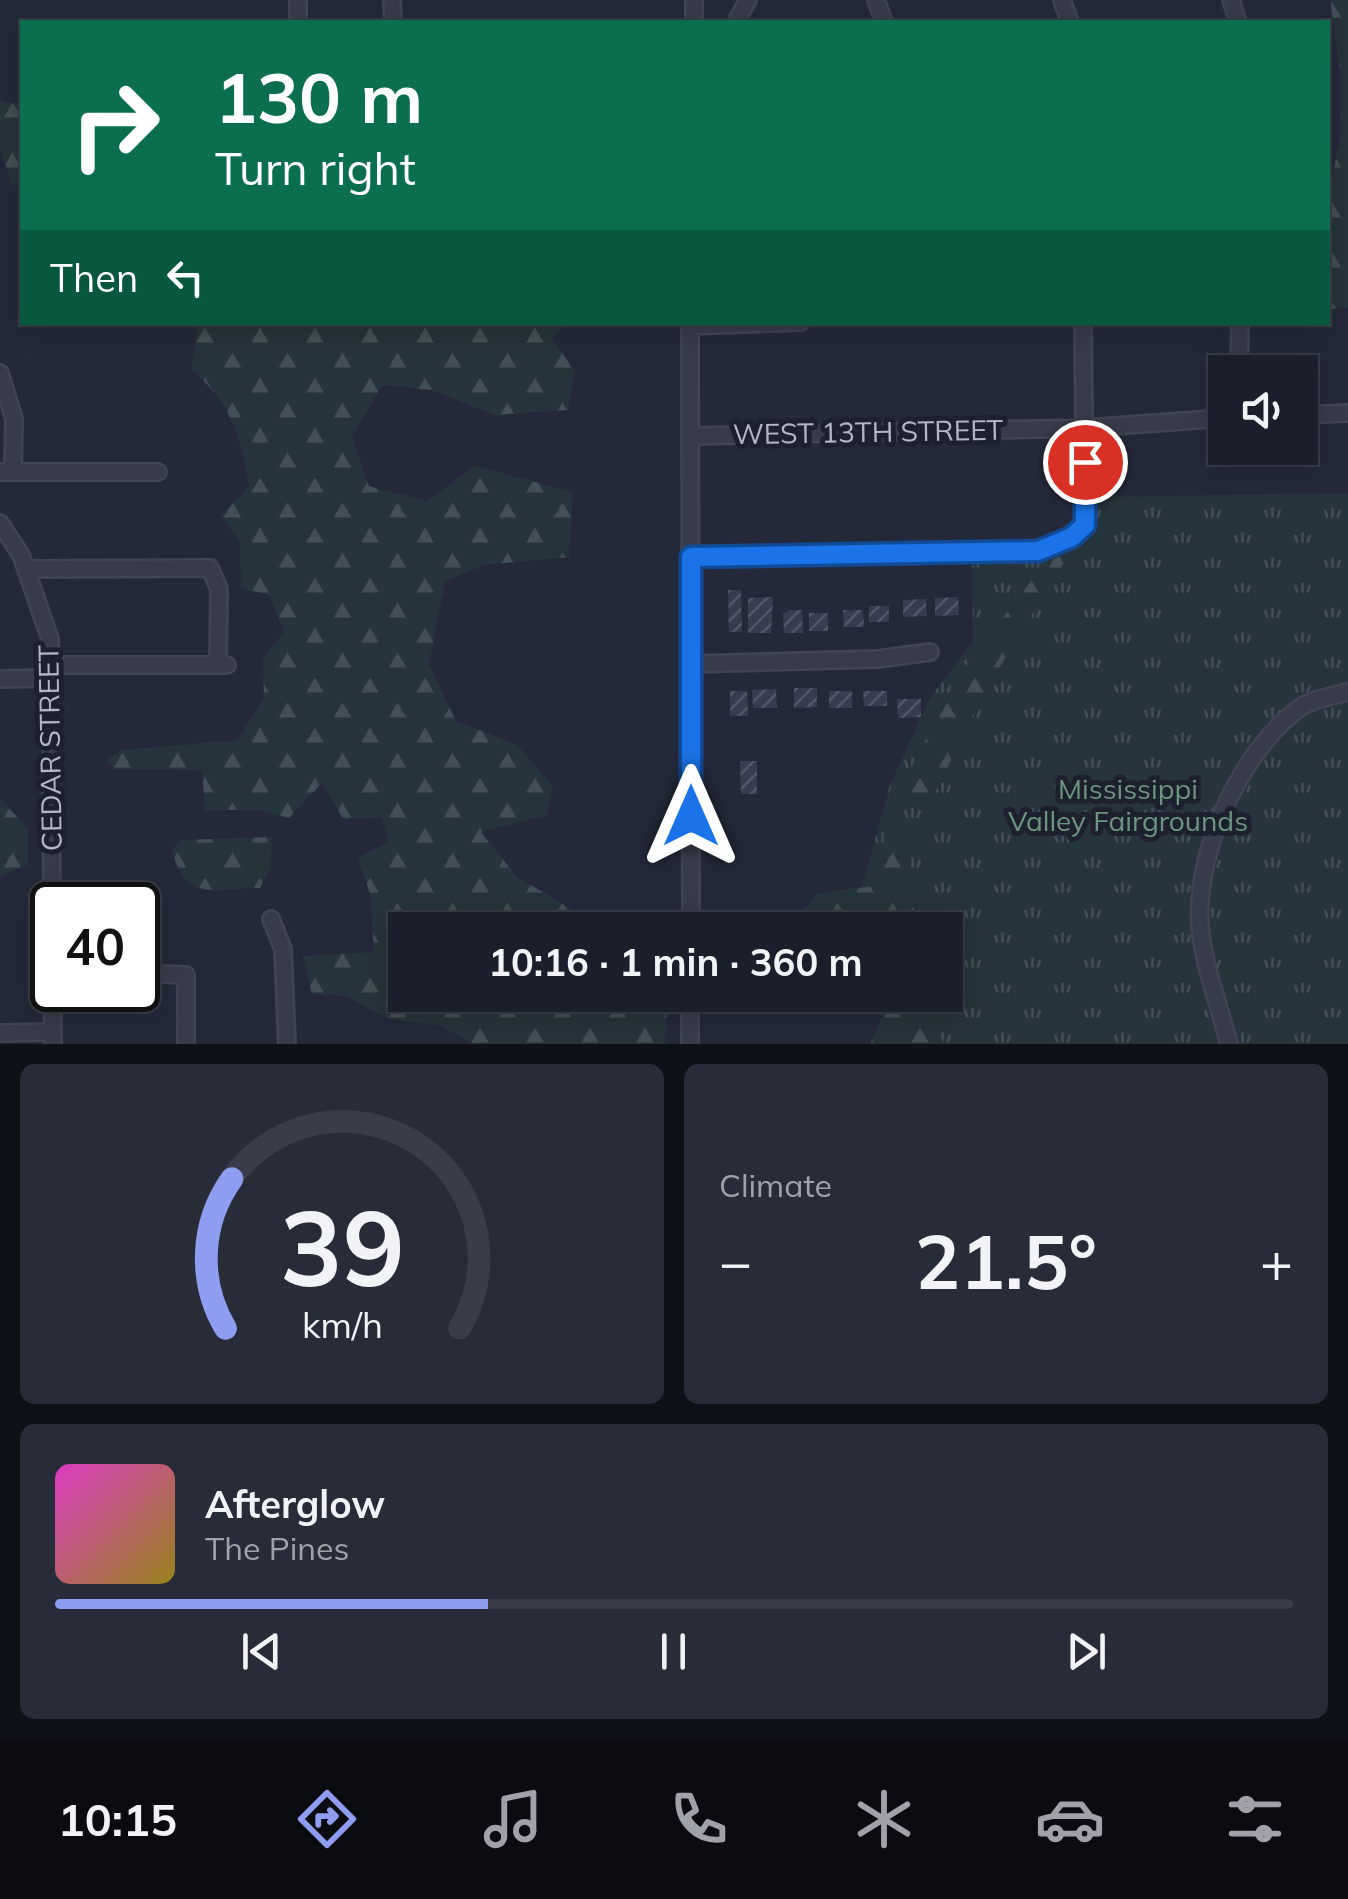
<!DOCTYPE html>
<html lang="en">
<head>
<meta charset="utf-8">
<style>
	body { margin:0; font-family:Mulish,sans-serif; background:#282c38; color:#f1f3f6; height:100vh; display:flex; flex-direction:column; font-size:38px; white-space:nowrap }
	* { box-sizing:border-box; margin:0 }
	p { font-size:32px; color:#a0a2a9 }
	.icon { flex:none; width:55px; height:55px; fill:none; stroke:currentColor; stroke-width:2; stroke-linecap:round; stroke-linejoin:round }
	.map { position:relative; height:1044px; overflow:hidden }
	.sheet { display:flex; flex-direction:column; gap:20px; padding:20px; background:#0f1118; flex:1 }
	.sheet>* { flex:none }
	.banner { position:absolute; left:20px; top:20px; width:1310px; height:305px; border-radius:0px; box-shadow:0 5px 25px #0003,0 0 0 2px #393d48; background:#0b6e4f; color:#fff; overflow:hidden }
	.buttons { position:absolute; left:1208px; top:355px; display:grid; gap:20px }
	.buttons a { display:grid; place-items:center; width:110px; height:110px; border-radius:0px; background:#1b1f2c; box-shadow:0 5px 25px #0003,0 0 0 2px #393d48; font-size:50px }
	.speed { position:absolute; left:30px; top:882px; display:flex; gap:20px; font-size:50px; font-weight:700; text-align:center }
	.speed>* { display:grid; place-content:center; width:130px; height:130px; border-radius:50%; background:#1b1f2c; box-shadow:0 5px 25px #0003,0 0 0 2px #393d48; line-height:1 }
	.speed .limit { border:5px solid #111; border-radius:15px; background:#fff; color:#111 }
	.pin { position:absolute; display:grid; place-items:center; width:85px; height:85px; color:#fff; margin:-42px; border:5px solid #fff; border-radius:50%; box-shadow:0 2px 10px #0007 }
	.me { position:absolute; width:110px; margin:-55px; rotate:0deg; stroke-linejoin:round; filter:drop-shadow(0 0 8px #0008) }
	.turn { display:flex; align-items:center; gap:35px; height:210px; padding:0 30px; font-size:45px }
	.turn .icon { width:130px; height:130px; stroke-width:2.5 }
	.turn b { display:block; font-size:70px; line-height:85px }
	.then { display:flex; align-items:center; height:95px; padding:0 30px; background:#0003; gap:20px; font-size:38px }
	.big { font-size:75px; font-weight:700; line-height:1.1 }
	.sheet .widget { flex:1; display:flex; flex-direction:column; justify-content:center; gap:15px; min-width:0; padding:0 35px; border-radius:15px; background:#282c38 }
	.sheet .dial { align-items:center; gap:0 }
	.dial svg { height:260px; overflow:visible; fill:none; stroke:#393d48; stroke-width:7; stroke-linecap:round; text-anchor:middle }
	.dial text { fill:#f1f3f6; stroke:none }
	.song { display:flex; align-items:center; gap:30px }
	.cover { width:120px; height:120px; border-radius:15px; background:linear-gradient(135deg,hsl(310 70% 55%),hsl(50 70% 35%)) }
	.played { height:10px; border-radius:5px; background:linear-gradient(90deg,#8e9df0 35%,#393d48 35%) }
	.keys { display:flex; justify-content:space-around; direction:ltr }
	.heat { display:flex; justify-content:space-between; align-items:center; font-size:55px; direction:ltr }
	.sheet .tiles { flex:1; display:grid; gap:20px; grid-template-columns:1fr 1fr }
	.widget:last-child { grid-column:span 2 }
	.trip { position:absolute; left:388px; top:912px; width:575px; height:100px; border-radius:0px; background:#1b1f2c; box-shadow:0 5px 25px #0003,0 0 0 2px #393d48; font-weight:700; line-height:100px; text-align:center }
	.tab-bar { display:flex; height:160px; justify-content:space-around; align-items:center; background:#0b0c12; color:#a0a2a9 }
	.tab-bar .icon { width:70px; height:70px }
	.tab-bar .current { color:#8e9df0 }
	.tab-bar b { font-size:45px; color:#f1f3f6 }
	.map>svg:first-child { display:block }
	.grass { fill:url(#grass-tufts) }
	.forest { fill:url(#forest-firs) }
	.building { fill:url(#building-hatch) }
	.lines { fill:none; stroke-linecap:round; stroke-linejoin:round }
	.minor-casing { stroke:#414453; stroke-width:20 }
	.minor { stroke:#383b4a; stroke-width:15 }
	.route-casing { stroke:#114b97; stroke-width:25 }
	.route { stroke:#1a73e8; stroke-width:18 }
	.labels { text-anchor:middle; stroke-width:10; stroke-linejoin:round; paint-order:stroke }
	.street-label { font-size:28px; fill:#b3b6c6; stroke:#1d202f }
	.park-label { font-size:28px; fill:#6c957f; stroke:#1d202f }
</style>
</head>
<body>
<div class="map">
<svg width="1348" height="1044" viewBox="0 0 1348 1044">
	<defs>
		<pattern id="grass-tufts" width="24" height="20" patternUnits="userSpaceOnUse" patternTransform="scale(2.5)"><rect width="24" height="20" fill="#26343b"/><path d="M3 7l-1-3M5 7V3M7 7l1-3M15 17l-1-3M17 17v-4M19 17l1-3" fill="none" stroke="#434f56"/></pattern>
		<pattern id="forest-firs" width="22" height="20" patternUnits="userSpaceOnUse" patternTransform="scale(2.5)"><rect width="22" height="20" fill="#26343b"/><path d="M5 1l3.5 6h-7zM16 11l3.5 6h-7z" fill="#434f56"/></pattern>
		<pattern id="building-hatch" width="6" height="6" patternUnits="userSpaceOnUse" patternTransform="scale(2.5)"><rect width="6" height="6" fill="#373c50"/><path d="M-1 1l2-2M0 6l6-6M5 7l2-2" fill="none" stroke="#525668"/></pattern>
	</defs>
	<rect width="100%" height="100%" fill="#24293a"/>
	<path class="grass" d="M1348,493V1044H902L890,995H945V930H870L860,895L889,788L929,699L973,641L972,554L1038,551L1078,529L1084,497Z"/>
	<path class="forest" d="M1330,0H1348V308L1328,309V202L1340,135V71Z
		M0,100L22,105V183L12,186L0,147Z
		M190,323H567L552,338L575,371L568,410L494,415L432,390L382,385L352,437L369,486L427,501L475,466L573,492L569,557L485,565L445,581L429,665L456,721L517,745L553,786L547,815L481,832L517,877L584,916V930H405V995H668L665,1044H474L438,1025L389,1019L345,996L312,994L303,956L374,952L370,893L357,858L388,842L382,817L344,820L322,783L289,818L259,810H205L202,770L114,769L106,760L122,750L237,740L264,699L263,658L284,632L269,595L241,588L240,542L221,516L249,486C240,435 232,404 191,369L198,327Z
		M1071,551L985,691L925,813L897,796L958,676L1045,563Z
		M0,798L28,829V864L0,877Z
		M887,834L910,836L912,930H883L880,922L856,930H784L818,893L874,886Z
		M272,837L271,867L260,888C213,888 187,903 172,851L181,840Z
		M892,995H924L944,1044H870Z"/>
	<path class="building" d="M728,590H741L742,632H729Z
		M773,597L771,633H748V598Z
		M958,597L959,615L935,616V598Z
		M926,599L927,616L903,617V600Z
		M869,606H889V622H869Z
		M790,610H802L803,633H784L783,614Z
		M843,610H863L864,627H844Z
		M809,613H828V631H809Z
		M794,688H817V707L794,708Z
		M776,689L777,708H753L752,690Z
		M730,691H747L748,716H730Z
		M829,691H852V708H829Z
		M863,691H887V706H864Z
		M897,699H921V717L898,718Z
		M740,761H757V794H741Z"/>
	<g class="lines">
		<defs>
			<path id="minor" d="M298,0V22
				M392,0L393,22
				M876,0L884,22
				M1062,0L1070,22
				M1231,0L1238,22
				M694,22V0
				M736,22L748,0
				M690,322L691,930
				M690,326L801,322
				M1239,372L1240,322
				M0,373L14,419L13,472
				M1300,415L1348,413
				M690,436L1086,428L1225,418
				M0,472H158
				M0,523L21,555L50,639L53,1044
				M691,557L1038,551L1072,537L1085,525L1083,322
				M27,569L210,568L219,589L218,664
				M692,664L878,659L930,652
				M51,665H227
				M0,679L51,678
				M271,919L283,949L287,1044
				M138,973L186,975V1044
				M0,1033L53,1032
				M690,1044V995
				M1229,1044C1219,1005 1203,965 1200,925C1195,852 1240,753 1298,709C1310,699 1333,696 1348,692"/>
		</defs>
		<use href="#minor" class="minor-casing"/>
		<use href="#minor" class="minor"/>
	</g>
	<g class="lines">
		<defs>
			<path id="route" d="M691,816V557L1038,551L1072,537L1085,525V462"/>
		</defs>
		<use href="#route" class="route-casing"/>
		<use href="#route" class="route"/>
	</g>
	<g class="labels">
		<g class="street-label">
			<text transform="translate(868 432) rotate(-1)" y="10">WEST 13TH STREET</text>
			<text transform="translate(50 748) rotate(-91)" y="10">CEDAR STREET</text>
		</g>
		<g class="park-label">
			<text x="1128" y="799">Mississippi<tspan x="1128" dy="32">Valley Fairgrounds</tspan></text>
		</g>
	</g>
</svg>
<div class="buttons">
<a><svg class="icon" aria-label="sound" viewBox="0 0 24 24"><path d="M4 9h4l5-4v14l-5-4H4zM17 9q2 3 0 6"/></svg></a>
</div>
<div class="speed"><div class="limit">40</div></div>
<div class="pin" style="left:1085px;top:462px;background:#d93025"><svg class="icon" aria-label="arrive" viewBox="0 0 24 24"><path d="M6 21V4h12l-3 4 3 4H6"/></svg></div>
<svg class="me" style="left:691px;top:816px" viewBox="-20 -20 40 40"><path d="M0-17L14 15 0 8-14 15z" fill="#1a73e8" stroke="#fff" stroke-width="4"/></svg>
<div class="trip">10:16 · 1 min · 360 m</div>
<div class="banner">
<div class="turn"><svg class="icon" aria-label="right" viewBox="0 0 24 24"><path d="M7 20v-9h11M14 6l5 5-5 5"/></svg><div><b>130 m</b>Turn right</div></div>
<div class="then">Then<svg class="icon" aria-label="left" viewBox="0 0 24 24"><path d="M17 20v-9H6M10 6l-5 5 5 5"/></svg></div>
</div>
</div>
<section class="sheet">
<div class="tiles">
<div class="widget dial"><svg viewBox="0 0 100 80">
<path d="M14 69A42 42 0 1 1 86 69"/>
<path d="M14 69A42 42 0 0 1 16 23" stroke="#8e9df0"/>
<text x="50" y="56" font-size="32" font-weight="700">39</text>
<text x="50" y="72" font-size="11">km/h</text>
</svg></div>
<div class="widget"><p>Climate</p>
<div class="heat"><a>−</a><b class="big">21.5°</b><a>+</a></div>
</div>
<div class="widget">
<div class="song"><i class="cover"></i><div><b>Afterglow</b><p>The Pines</p></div></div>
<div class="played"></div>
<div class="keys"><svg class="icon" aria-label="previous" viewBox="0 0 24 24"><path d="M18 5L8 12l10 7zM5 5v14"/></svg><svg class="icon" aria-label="pause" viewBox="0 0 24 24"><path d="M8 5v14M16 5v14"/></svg><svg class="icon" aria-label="next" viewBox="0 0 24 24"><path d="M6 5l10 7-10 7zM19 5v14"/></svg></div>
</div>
</div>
</section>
<nav class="tab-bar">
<b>10:15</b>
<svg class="icon current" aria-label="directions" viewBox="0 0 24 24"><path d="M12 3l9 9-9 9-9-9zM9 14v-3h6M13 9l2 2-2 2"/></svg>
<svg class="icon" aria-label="music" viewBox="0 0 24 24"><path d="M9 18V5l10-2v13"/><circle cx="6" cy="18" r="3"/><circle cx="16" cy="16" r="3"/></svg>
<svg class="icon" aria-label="phone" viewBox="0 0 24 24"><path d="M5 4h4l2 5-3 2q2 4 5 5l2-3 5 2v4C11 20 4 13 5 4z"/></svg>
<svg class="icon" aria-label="climate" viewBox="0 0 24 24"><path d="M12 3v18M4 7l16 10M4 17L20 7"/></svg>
<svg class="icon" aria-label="car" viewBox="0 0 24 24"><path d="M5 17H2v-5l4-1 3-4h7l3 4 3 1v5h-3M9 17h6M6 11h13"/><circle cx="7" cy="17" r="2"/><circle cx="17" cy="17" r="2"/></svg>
<svg class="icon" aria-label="filters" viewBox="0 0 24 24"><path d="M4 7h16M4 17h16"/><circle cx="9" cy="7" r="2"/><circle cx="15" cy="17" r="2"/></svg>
</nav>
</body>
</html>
